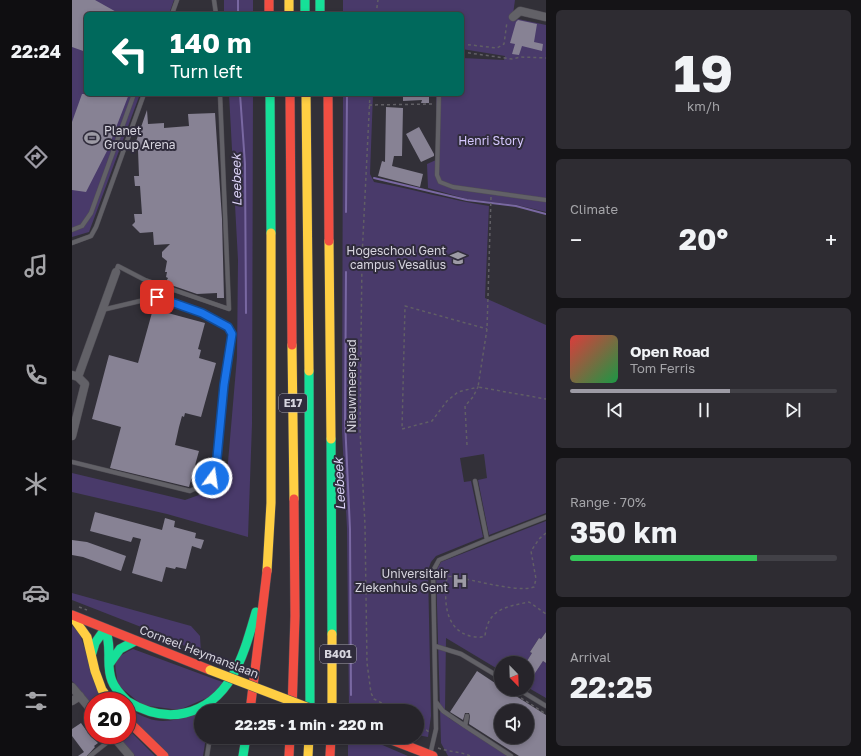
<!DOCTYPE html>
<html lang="en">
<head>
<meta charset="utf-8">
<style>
	body { margin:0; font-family:"Golos Text",sans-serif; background:#2e2c32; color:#f1f3f6; height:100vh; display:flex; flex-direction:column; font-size:15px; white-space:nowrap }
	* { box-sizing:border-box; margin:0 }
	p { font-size:13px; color:#a4a4a8 }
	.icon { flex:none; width:22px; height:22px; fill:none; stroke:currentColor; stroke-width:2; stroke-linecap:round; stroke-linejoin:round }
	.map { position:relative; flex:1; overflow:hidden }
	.details { display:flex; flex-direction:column; gap:10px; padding:10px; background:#151417; width:315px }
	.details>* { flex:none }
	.banner { position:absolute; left:12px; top:12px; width:380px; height:84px; border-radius:6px; box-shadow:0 2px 6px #0003,0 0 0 1px #424147; background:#00695c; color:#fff; overflow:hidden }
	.needle { width:26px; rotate:157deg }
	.fabs { position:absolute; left:422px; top:656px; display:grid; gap:8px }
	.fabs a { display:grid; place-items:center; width:40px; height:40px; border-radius:50%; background:#26242a; box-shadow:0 2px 6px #0003,0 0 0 1px #424147; font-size:20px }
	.speed { position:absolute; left:12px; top:692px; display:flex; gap:8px; font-size:20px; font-weight:700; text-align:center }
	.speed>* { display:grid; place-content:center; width:52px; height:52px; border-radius:50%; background:#26242a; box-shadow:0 2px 6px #0003,0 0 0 1px #424147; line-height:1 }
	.speed .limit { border:6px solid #d22; background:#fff; color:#111 }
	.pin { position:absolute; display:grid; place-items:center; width:34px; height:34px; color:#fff; margin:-17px; border-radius:8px; box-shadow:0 2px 6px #0006 }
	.me { position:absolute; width:44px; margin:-22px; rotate:14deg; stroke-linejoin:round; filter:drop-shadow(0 0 3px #0008) }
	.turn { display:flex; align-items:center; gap:14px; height:84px; padding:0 20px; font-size:18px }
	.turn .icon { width:52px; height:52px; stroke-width:2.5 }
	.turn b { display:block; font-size:28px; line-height:34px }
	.big { font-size:30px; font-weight:700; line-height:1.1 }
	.details .tile { flex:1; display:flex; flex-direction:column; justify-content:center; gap:6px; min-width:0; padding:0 14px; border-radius:6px; background:#2e2c32 }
	.details .dial { align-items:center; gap:0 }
	.dial b { font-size:52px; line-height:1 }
	.song { display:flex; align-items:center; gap:12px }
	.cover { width:48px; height:48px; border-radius:6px; background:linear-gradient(135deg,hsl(0 70% 55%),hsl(140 70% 35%)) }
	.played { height:4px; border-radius:2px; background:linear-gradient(90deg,#9d9ba5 60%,#424147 60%) }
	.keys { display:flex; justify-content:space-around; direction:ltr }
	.heat { display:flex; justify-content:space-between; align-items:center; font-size:22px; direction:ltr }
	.charge { height:6px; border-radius:3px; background:linear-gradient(90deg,#34c759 70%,#424147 0) }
	.trip { position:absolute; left:122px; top:704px; width:230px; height:40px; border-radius:20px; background:#26242a; box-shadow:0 2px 6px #0003,0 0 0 1px #424147; font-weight:700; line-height:40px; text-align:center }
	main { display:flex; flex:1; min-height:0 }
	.tab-bar { display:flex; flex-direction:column; width:72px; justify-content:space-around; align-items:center; background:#0f0e11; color:#a4a4a8 }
	.tab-bar .icon { width:28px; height:28px }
	.tab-bar .on { color:#9d9ba5 }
	.tab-bar b { font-size:18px; color:#f1f3f6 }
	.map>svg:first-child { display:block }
	.green { fill:#493a6a }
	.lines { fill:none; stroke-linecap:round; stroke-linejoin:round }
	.stream { stroke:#7968a2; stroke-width:2 }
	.building { fill:#878294; fill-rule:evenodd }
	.lane-casing { stroke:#504e55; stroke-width:5 }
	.street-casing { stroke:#504e55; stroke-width:9 }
	.fast-casing { stroke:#504e55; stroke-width:10 }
	.slow-casing { stroke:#504e55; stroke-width:10 }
	.jam-casing { stroke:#504e55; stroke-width:10 }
	.path { stroke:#615f65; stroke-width:1.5; stroke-dasharray:3 3; stroke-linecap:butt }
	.lane { stroke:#626167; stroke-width:4 }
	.street { stroke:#626167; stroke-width:8 }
	.fast { stroke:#16e098; stroke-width:9 }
	.slow { stroke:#ffcf43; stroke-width:9 }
	.jam { stroke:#f24e42; stroke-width:9 }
	.slow-bridge-casing { stroke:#504e55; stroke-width:10; stroke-linecap:butt }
	.path-bridge { stroke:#615f65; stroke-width:1.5; stroke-dasharray:3 3; stroke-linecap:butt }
	.slow-bridge { stroke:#ffcf43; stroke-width:9 }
	.route-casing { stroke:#114b97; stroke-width:10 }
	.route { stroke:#1a73e8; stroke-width:7 }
	.labels { text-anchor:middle; stroke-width:4; stroke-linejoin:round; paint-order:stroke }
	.shield { fill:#302c3c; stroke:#a5a2ae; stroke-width:1 }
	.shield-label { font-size:11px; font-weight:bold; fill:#d7d5df }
	.poi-label { font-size:12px; fill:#d7d5df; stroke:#302c3c; text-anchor:end }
	.park-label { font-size:12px; fill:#d5c7fe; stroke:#302c3c }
	.street-label { font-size:12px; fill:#d7d5df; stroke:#302c3c }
	.water-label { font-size:13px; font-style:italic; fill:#dbd2f6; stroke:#302c3c }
</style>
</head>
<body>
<main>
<nav class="tab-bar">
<b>22:24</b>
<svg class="icon on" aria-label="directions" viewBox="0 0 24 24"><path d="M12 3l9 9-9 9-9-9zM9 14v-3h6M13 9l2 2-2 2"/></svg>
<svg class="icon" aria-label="music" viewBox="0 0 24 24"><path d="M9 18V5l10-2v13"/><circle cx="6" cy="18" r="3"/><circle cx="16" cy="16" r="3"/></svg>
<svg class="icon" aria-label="phone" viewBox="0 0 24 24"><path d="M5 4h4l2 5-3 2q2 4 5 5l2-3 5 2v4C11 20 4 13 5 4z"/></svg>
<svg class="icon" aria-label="climate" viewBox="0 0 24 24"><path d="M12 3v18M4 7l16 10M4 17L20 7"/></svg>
<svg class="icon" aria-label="car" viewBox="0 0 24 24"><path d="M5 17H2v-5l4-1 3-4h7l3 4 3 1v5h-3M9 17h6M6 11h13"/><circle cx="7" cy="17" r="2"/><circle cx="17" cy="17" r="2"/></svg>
<svg class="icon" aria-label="filters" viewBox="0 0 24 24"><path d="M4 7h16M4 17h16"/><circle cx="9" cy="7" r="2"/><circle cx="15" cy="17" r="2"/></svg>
</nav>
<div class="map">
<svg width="474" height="756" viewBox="0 0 474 756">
	<rect width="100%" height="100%" fill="#323038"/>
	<path class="green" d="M0,0H102L97,14H14V94H68L17,232L0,237Z
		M152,0H181V14H152Z
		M271,0H443L440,21L446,19L474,25V212L445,205L395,199L356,188L355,164L364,160V94H390V58L432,60L433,56L390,49V14H271Z
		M157,94H181L180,424L176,537L95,514L0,492V473L113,500L141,490L155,474L165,357L166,260Z
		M271,94H301L298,174L302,182C340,189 378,200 417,206L413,298L474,325V513L417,535L406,480L415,478L412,454L388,458L392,482L399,481L411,537L364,556L359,562L356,570L359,716L356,737L345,735V711H277L275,528L270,432Z
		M474,521V632L469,639L467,638L458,652L460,653L454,663H429V671L374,638L373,711L377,718L436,756H376L369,743L364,571L369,562Z
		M0,593L119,626L128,636L129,653L114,647L105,641L0,600Z
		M0,626L7,632L31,701H21V706L0,681Z
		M61,649L153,683L137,697L107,710L70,705L46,685C43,661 38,660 61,649Z
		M471,661L474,663V698L455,687V672Z
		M55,708C88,727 93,722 129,713V737H134L131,756H97L55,716Z
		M55,728L83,756H63L45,735H55Z
		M276,737L294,738L336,756H276Z"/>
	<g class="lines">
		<path class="stream" d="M166,14V0
			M168,94L173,164L174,313
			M302,178L395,200L444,206L474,214
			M274,212L275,94
			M274,272L273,421L278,529L279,695"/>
	</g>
	<path class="building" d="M0,0H23L48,14H14V52L0,47Z
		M446,20L465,24L462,42L471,44L470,51L450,46L447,55L440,54L443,44L438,43L444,22Z
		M10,94H57L35,151L14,192L0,190V122Z
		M331,94H357V103H349L350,100L331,101Z
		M314,107L331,108L330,156H322L320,166L351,174L348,187L306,176L310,161L313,162Z
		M75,110L76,124L92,123V128L117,126L116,114L143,113L150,219L152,298H145V293L125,294L96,284L94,282L96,278L94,277L95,272H93L95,261L90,257V252L98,244L82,245L81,232L68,233L60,225L63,222L62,214H70L68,186H63L62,176H67L66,150H61Z
		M347,127L362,154V156L349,162L334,134Z
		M81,309L133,323L126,349L129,350L127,358L144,363L129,417L113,413L112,417L110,416L107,427L103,445L127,451L117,487L38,468L49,427L20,419L37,355L66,363Z
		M23,512L90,530L93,518L103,521L102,527L124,533L123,538L132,540L129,549L120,546L114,569L104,567L103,569L94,567L90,582L60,573L69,539L61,537L59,542L18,531Z
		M0,540L15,542L54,556L49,571L11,557L0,555Z
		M474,632V663L471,661L461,676L455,672V661L460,653L458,652L467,638L469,639Z
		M405,671L429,687V689H433L474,715V756H447L397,724L398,716L397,713H393L391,720L378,712ZM429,711H455V737H429Z
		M9,723L14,730L25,737L23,740L26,743L22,746L23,747L15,756H6L12,752L0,736V729Z"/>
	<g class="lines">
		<defs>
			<path id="lane" d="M142,0L144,14
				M100,14L105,0
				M367,94L365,175L368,182L381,187L474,200
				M0,230L10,226L19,213L62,94
				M0,243L19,236L24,227L72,94
				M44,272L46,266L73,280L157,309L148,94
				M0,462L118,491C131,485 139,481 144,467L152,385L161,335L156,327L130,313L85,297L30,310
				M403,481L415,540L474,517
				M363,646L389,654L429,678
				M446,689L474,706
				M364,702L371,711L393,726
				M395,716L393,726L439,756
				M358,755L364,729L361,571L367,560L415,540
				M18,756L42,737
				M135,756L138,737"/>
			<path id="street" d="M441,17L448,11L474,17
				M0,375L6,377L13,384L0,436
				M6,377L44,272
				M0,687L21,712
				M0,701L8,696
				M40,735L58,756"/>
			<path id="fast" d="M233,0V14
				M248,0V14
				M198,94L199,233
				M237,371L238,711
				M259,439L260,634
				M20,653L23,643L33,629C41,648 33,665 40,681C43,689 49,695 55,701
				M38,663L48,649L63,641
				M55,701C73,712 92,718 113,713C160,702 172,653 184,612
				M171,756L174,737"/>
			<path id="slow" d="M217,0V14
				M234,94L237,371
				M257,241L259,439
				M220,345L222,499
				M195,571L199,503V233
				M0,616L15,637L23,671L30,690L38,701
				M260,634V711
				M236,756L237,737"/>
			<path id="jam" d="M197,0V14
				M218,94L220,345
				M256,94L257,241
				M0,615L138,670
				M178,711L195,571
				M220,711L223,616L222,499
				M55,720L92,756
				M312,737L361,756
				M217,756L218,737
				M258,756L259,737"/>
		</defs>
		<use href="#lane" class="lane-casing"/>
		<use href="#street" class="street-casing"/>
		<use href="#fast" class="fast-casing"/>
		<use href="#slow" class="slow-casing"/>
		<use href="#jam" class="jam-casing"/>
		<path class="path" d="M304,14L306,0
			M390,44L425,48L432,44L435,22
			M390,52L440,59L449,57L474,58
			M298,94L290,257L288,431L293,525L295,663L299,693L302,699L325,711
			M297,105L361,104
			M419,197L415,329L406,387L474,399
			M395,445L393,406L401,397L406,387L386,392L375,401L360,421L330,429L333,306L415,329
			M474,533L467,539L459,551L464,579L462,587C441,594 381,573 375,577C372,599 372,629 398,636C403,637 409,638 413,636C416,609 433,607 457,602L474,614
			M7,607L15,610
			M72,633L89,640
			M455,673L456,672
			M435,689L442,694
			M449,698L474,714
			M345,722L358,733
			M366,748C377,752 387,751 398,756"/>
		<use href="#lane" class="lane"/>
		<use href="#street" class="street"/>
		<use href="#fast" class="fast"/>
		<use href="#slow" class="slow"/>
		<use href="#jam" class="jam"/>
		<defs>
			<path id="slow-bridge" d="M138,670L245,711"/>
		</defs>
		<use href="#slow-bridge" class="slow-bridge-casing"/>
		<path class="path-bridge" d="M253,707L263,711"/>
		<use href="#slow-bridge" class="slow-bridge"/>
	</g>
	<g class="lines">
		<defs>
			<path id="route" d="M85,297L130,313L156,327L160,334L152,385L144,468L140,478"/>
		</defs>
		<use href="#route" class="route-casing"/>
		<use href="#route" class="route"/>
	</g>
	<defs>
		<symbol id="stadium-bare" viewBox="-9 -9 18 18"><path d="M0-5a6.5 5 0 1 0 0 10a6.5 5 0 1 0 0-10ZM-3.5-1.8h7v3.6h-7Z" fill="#9d9ba5" stroke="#302c3c" stroke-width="2.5" paint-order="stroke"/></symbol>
		<symbol id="university-bare" viewBox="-9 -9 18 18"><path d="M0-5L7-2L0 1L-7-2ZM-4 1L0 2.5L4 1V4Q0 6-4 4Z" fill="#9d9ba5" stroke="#302c3c" stroke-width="2.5" paint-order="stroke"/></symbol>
		<symbol id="hospital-bare" viewBox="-9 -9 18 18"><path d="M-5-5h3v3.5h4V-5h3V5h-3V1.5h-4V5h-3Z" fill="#9d9ba5" stroke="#302c3c" stroke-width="2.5" paint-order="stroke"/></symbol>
	</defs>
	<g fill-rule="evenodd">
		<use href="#stadium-bare" x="9" y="127" width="22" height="22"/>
		<use href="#university-bare" x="375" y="247" width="22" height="22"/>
		<use href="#hospital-bare" x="377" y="570" width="22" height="22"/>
	</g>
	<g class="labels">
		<g class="shield">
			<rect x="207" y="394" width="28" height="18" rx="3"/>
			<rect x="248" y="645" width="36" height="18" rx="3"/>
		</g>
		<g class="shield-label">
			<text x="221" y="407">E17</text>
			<text x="266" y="658">B401</text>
		</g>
		<g class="poi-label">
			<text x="32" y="135" text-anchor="start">Planet<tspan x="32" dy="14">Group Arena</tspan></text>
			<text x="374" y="255">Hogeschool Gent<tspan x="374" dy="14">campus Vesalius</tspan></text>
			<text x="376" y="578">Universitair<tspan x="376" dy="14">Ziekenhuis Gent</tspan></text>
		</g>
		<g class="park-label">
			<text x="419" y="145">Henri Story</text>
		</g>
		<g class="street-label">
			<text transform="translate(280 386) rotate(-90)" y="4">Nieuwmeerspad</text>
			<text transform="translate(127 652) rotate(21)" y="4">Corneel Heymanslaan</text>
		</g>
		<g class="water-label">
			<text transform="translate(164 180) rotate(-91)" y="5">Leebeek</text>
			<text transform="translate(267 484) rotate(-93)" y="5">Leebeek</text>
		</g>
	</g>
</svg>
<div class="fabs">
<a><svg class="needle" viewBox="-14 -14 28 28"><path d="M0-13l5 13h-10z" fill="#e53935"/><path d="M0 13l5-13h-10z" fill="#a4a4a8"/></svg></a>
<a><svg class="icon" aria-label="sound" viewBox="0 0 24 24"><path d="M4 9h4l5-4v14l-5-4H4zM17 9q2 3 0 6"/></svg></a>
</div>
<div class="speed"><div class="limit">20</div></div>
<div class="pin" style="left:85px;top:297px;background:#d93025"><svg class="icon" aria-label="arrive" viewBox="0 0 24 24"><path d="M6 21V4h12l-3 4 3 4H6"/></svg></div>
<svg class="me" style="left:140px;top:478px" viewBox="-20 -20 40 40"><circle r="17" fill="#1a73e8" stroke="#fff" stroke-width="3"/><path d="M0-11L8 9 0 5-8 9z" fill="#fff"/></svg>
<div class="trip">22:25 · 1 min · 220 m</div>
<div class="banner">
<div class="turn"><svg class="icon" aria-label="left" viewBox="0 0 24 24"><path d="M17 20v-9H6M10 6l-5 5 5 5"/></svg><div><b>140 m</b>Turn left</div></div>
</div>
</div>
<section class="details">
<div class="tile dial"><b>19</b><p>km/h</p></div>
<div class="tile"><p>Climate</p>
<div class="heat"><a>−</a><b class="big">20°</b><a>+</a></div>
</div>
<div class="tile">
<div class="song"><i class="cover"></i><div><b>Open Road</b><p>Tom Ferris</p></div></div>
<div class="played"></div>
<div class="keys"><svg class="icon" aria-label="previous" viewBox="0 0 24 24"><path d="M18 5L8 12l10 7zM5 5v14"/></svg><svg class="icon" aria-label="pause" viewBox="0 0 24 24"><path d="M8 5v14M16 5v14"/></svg><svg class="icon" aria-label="next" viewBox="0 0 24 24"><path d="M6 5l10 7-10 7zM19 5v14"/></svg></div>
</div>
<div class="tile"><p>Range · 70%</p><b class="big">350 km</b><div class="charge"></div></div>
<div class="tile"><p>Arrival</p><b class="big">22:25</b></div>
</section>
</main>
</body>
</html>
